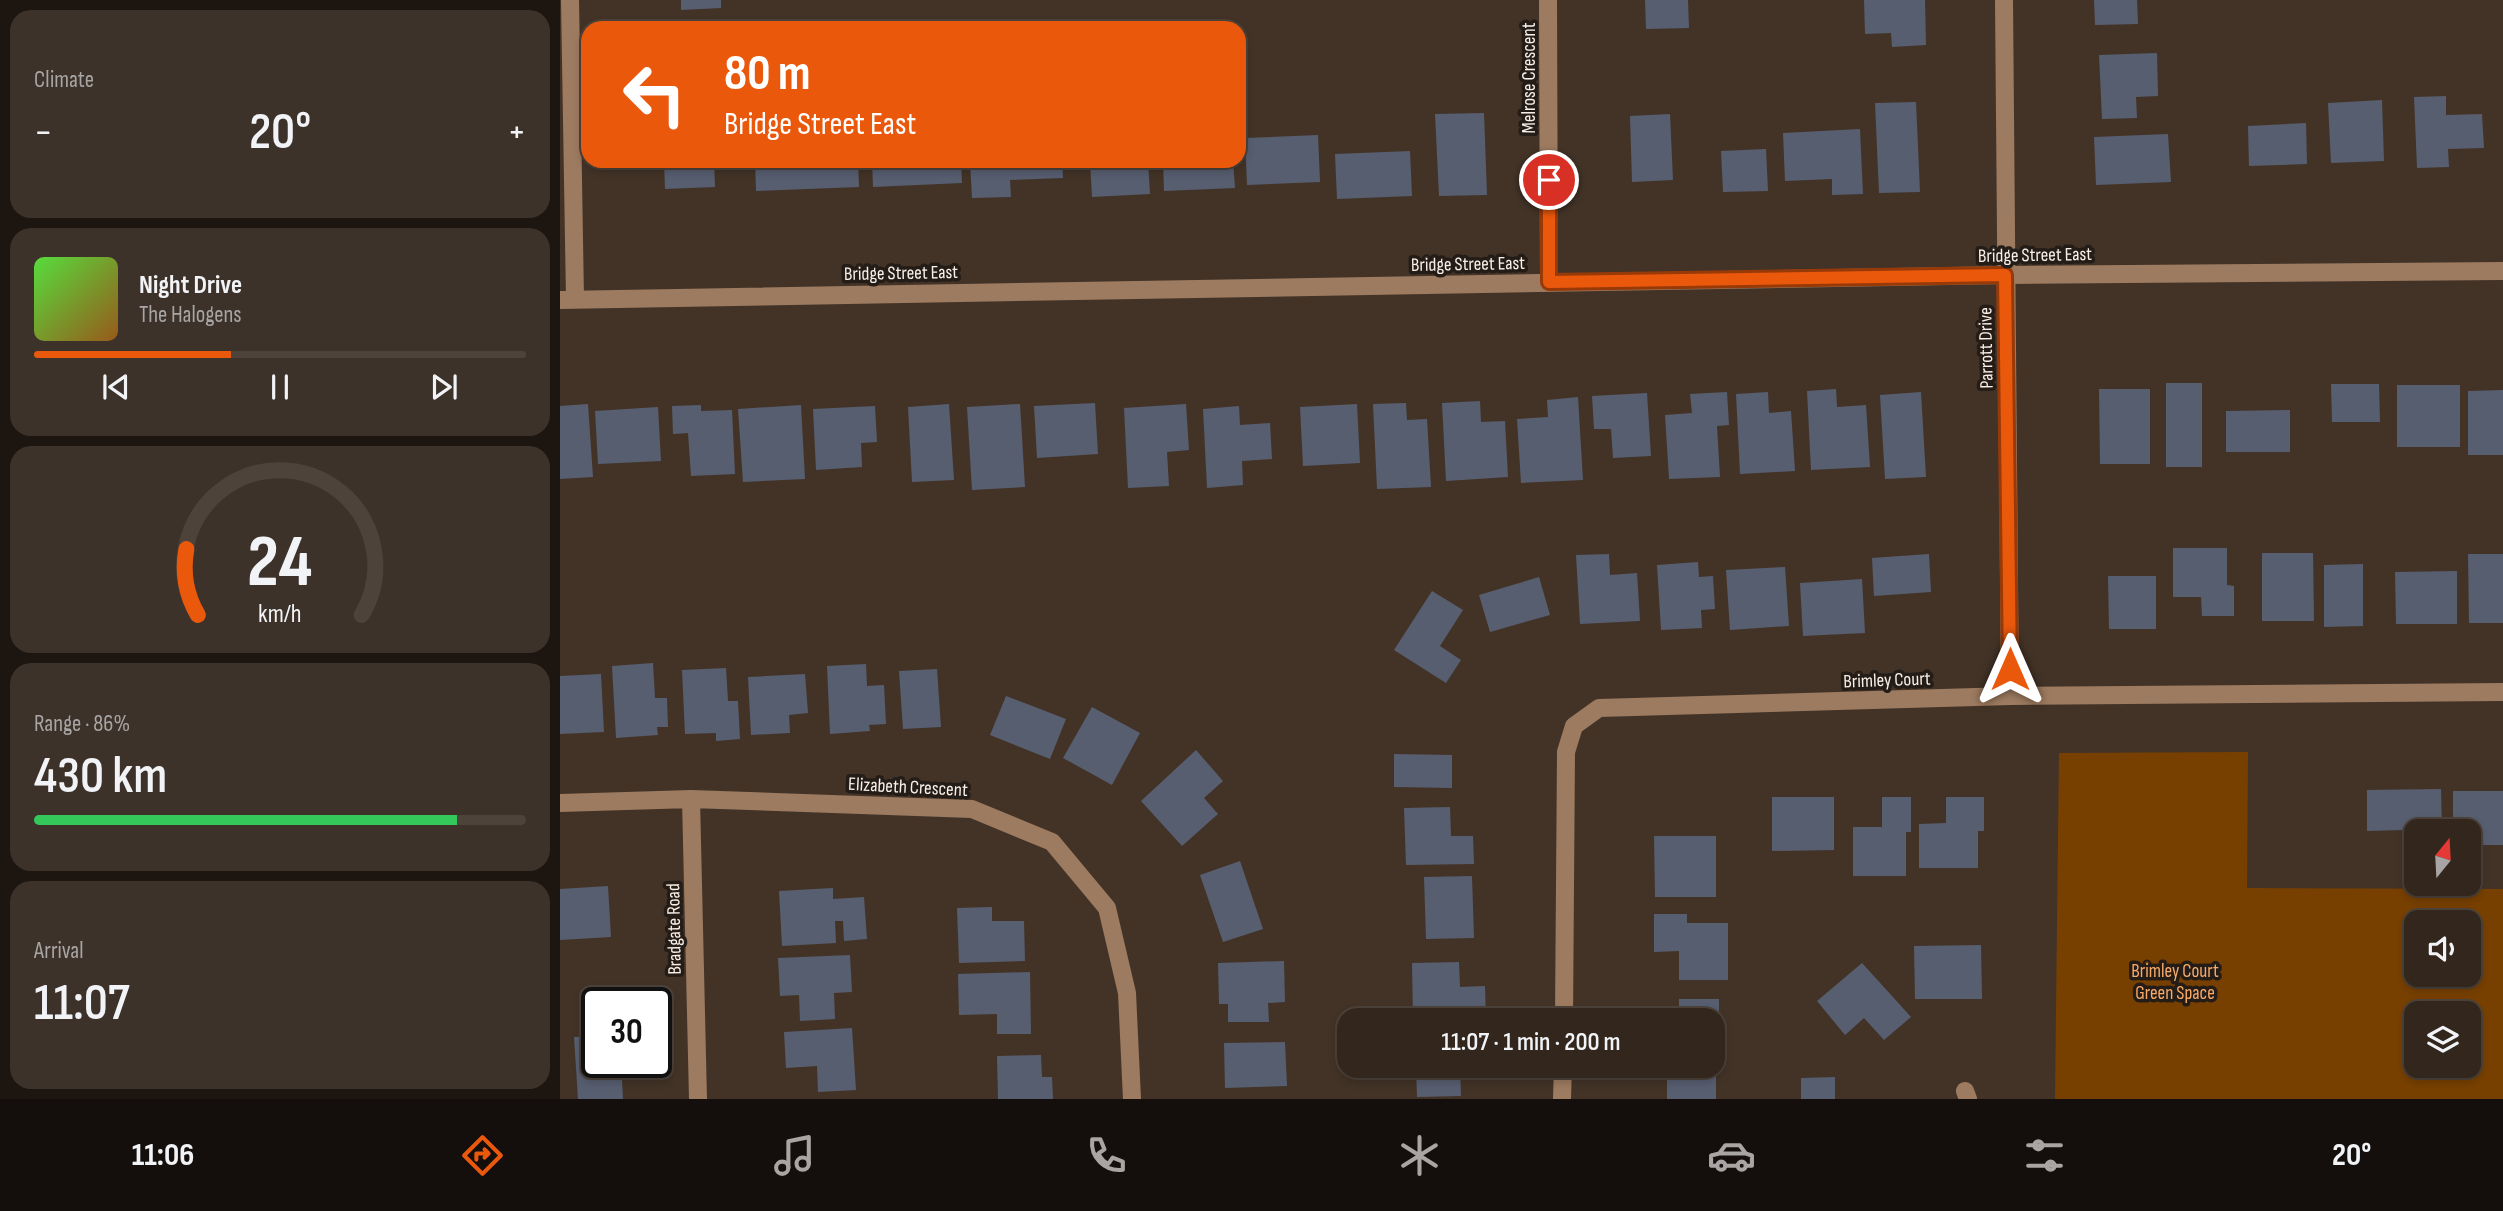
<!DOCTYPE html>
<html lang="en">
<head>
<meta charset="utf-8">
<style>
	body { margin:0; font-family:"Sofia Sans Condensed",sans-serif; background:#3d322a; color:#f1f3f6; height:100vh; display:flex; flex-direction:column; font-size:26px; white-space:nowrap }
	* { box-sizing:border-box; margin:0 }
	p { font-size:23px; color:#a8a5a4 }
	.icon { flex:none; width:38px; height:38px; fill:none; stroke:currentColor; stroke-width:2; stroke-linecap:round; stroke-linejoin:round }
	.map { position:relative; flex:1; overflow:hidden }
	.side { display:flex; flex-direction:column; gap:10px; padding:10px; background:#1c1510; width:560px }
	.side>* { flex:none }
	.banner { position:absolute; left:21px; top:21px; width:665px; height:147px; border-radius:21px; box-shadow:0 4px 10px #0003,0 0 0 2px #4d433b; background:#ea580c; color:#fff; overflow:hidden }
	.needle { width:46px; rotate:18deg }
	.buttons { position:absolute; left:1844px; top:819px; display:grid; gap:14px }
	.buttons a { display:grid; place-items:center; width:77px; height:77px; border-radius:14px; background:#32261d; box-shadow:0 4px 10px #0003,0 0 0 2px #4d433b; font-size:35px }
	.speed { position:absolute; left:21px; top:987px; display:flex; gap:14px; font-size:35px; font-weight:700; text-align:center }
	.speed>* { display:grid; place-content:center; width:91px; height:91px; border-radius:50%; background:#32261d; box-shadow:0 4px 10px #0003,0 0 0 2px #4d433b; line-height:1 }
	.speed .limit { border:4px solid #111; border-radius:10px; background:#fff; color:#111 }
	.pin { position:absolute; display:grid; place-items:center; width:60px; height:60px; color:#fff; margin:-30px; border:4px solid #fff; border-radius:50%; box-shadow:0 2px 7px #0007 }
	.me { position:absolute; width:77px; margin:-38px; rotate:0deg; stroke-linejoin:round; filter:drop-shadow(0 0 5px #0008) }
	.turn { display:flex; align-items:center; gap:24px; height:147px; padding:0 28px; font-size:32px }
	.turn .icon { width:91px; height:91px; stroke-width:2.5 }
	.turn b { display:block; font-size:49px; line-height:60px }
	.big { font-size:52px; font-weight:600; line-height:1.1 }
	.side .widget { flex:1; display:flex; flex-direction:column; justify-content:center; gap:10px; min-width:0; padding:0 24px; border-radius:21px; background:#3d322a }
	.side .dial { align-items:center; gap:0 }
	.dial svg { height:182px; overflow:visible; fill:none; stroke:#4d433b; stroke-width:7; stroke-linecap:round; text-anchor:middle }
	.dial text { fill:#f1f3f6; stroke:none }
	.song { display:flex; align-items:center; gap:21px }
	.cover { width:84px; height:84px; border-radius:10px; background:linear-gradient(135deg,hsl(110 70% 55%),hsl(30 70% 35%)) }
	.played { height:7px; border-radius:4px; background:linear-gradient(90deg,#ea580c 40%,#4d433b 40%) }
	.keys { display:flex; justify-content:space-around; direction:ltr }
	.heat { display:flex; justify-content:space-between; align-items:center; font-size:38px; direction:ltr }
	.charge { height:10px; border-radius:5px; background:linear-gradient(90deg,#34c759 86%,#4d433b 0) }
	.trip { position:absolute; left:777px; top:1008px; width:388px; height:70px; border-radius:21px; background:#32261d; box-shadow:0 4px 10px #0003,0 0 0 2px #4d433b; font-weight:600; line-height:70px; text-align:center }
	.menu { display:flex; height:112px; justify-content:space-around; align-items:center; background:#140f0c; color:#a8a5a4 }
	.menu .icon { width:49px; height:49px }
	.menu .current { color:#ea580c }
	.menu b { font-size:32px; color:#f1f3f6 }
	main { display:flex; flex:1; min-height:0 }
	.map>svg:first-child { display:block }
	.green { fill:#784000; fill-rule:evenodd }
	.building { fill:#575e70 }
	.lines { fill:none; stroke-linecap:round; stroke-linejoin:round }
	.minor { stroke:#9d7b60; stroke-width:18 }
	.route-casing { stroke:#983908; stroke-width:18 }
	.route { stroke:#ea580c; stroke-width:12 }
	.labels { text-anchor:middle; stroke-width:7; stroke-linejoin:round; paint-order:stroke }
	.street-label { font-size:19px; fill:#f9efe7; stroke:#241c17 }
	.park-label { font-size:19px; fill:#faab69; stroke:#241c17 }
</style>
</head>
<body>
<main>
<section class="side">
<div class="widget"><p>Climate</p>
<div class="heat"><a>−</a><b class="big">20°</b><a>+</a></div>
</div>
<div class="widget">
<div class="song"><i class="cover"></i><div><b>Night Drive</b><p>The Halogens</p></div></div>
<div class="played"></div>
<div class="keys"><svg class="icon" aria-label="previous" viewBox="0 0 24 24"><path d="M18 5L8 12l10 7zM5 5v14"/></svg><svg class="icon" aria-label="pause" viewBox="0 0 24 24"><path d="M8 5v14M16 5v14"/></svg><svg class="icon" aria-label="next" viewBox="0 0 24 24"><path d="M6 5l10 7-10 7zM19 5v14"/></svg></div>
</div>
<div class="widget dial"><svg viewBox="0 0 100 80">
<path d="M14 69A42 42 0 1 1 86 69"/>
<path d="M14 69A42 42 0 0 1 9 40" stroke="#ea580c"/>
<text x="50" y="56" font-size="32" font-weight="700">24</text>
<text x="50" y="72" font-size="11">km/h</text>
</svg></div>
<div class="widget"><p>Range · 86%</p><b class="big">430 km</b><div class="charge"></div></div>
<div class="widget"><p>Arrival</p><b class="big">11:07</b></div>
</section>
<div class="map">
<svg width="1943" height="1099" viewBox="0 0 1943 1099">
	<rect width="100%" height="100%" fill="#433327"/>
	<path class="green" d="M1688,752L1687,888L1943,889V1099H1495L1499,753ZM1857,922H1909V975H1857ZM1857,1013H1909V1066H1857Z"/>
	<path class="building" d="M121,0H161V8L121,10Z
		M1085,0H1128L1129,28L1086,29Z
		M1304,0H1365L1366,45L1332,47L1331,33L1305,34Z
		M1534,0H1577L1578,24L1535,25Z
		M1597,53L1598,96L1576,97L1577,118L1542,119L1539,55Z
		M1886,96V115L1922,114L1924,148L1888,149L1889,167L1857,168L1854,97Z
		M1822,100L1824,161L1771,163L1768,103Z
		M1356,102L1360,192L1319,193L1315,103Z
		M924,113L927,195L879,196L875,114Z
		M1110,114L1113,180L1072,182L1070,116Z
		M1746,123L1747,164L1689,166L1688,126Z
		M1300,129L1303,194L1272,195V179L1225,181L1223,133Z
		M1608,134L1611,182L1536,185L1534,137Z
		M758,135L760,182L687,185L685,138Z
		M1206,149L1208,191L1163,192L1161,151Z
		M850,151L852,196L777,199L775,154Z
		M104,161H154L155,187L105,189Z
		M195,161H298L299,187L196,191Z
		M312,161H401L402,183L313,187Z
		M410,161H502L503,178L450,180L451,197L412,198Z
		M530,161H588L590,194L532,197Z
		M603,161H673L675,188L604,191Z
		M1606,383H1642V467H1606Z
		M1771,384H1819L1820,422H1772Z
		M1837,385H1900V447H1837Z
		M1276,389L1277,407L1306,405L1310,467L1251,470L1247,391Z
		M1539,389H1590V464H1540Z
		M1943,390V455H1908V391Z
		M1167,392L1169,425L1157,426L1160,477L1109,479L1105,415L1132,413L1130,394Z
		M1208,392L1209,413L1231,411L1235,471L1180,474L1176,394Z
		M1361,392L1366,477L1325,479L1320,395Z
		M1087,393L1091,456L1053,458L1051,429H1034L1032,396Z
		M1018,397L1023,480L961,483L957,419L988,417L987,400Z
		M920,401L921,422L945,421L948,477L886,481L882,403Z
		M535,403L538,454L477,458L474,406Z
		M846,403L847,420L867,419L871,487L817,489L813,404Z
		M28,404L33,477L0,479V406Z
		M389,404L394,480L352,482L348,407Z
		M460,404L465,487L412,490L407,407Z
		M626,404L629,450L607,452L609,486L568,488L564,408Z
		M797,404L800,463L743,466L740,407Z
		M141,405V411L172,410L175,474L131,476L128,433L113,434L112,406Z
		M241,405L245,479L183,482L178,409Z
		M315,406L317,442L301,443L302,467L256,470L253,409Z
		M679,406L680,425L710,423L712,459L682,461L683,485L647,488L643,409Z
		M98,407L101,461L38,464L35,411Z
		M1730,410V452H1666V411Z
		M1613,548H1667V585L1674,586V616H1642L1641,597H1613Z
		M1702,553H1753L1754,621H1702Z
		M1049,554L1050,575L1077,573L1080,621L1020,624L1016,555Z
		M1369,554L1371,592L1314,596L1312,558Z
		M1908,554H1943V623H1909Z
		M1138,562L1139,577L1153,576L1155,609L1141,610L1142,628L1101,630L1097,565Z
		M1803,564V626L1764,627V565Z
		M1225,567L1229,626L1170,630L1166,570Z
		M1897,571V624H1836L1835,572Z
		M1548,576H1596V629H1549Z
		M979,577L990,615L930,632L919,595Z
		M1302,579L1305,633L1243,636L1240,583Z
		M872,591L903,610L880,646L901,660L886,683L834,650Z
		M93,663L95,698H107L108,727H97L98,735L56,738L52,666Z
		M306,664L307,686L324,685L326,724L309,725L310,731L270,734L267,666Z
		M166,668L168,701H178L180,739L156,741V733L125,734L122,670Z
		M377,669L381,727L343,729L339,671Z
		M41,674L44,732L0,734V676Z
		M245,674L248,713L229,715L230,733L191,735L188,677Z
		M446,696L506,719L490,759L430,735Z
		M532,707L580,733L552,785L503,758Z
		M636,750L663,781L644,798L658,814L622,846L581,801Z
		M834,754L892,755V788L834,787Z
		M1881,789L1882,831H1857V864H1844V830L1807,831V790Z
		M1893,791H1943V845H1909V831H1893Z
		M1212,797H1274V850L1212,851Z
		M1322,797H1351V832H1346V876H1293V827H1322Z
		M1386,797H1424V831H1418V868H1359V824L1386,823Z
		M890,807L891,836H913L914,864L846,865L844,808Z
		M1094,836H1156V897H1095Z
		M680,861L703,929L663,942L640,875Z
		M912,876L914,938L866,939L864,877Z
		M48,886L51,937L0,940V889Z
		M273,888V899L304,897L307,939L284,941L283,921H275L276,943L222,946L219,891Z
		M432,907V921H464L465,961L399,963L397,908Z
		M1094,914H1127V923H1168V980H1119V951L1094,952Z
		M1421,945L1422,999H1355L1354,946Z
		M290,955L292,992L274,993L275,1019L240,1021L239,995L220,996L218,958Z
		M724,961L725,1002L708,1003L709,1022H668V1004H659L658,963Z
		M899,962L900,987L925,986L926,1020H853L852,963Z
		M1302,963L1351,1017L1324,1040L1304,1018L1285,1035L1257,1001Z
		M470,972L471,1034H437V1014L399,1015L398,974Z
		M1119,999H1159V1058H1153V1020H1119Z
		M292,1028L296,1090L258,1092L257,1066L226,1068L224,1032Z
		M37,1036V1062H61L63,1099H18L14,1037Z
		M725,1042L727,1086L665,1088L664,1043Z
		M481,1055L482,1077H492L493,1099H438L437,1056Z
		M856,1066H900L901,1096L857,1097Z
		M1156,1069V1099H1107V1070Z
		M1275,1077V1099H1241V1078Z"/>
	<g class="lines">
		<path class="minor" d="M10,0L15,299
			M988,0L989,282
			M1444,0L1450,696
			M0,300L1445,275L1943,271
			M131,799L138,1099
			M0,803L131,799L412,809L492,842L547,908L567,993L572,1099
			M1004,1020L1006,752L1014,726L1039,708L1450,696L1943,692
			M1405,1091L1408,1099
			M1002,1099L1003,1066"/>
	</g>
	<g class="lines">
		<defs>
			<path id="route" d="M989,180V282L1445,275L1450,669"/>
		</defs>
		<use href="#route" class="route-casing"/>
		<use href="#route" class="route"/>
	</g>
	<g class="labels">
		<g class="street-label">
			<text transform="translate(968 78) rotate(-90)" y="7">Melrose Crescent</text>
			<text transform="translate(1475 254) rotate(-1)" y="7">Bridge Street East</text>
			<text transform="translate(908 263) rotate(-1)" y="7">Bridge Street East</text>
			<text transform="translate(341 272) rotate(-1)" y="7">Bridge Street East</text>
			<text transform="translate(1425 348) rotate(-91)" y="7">Parrott Drive</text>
			<text transform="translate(1327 679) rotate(-2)" y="7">Brimley Court</text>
			<text transform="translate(348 786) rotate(3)" y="7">Elizabeth Crescent</text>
			<text transform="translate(113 929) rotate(-91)" y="7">Bradgate Road</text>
		</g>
		<g class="park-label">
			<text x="1615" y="977">Brimley Court<tspan x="1615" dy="22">Green Space</tspan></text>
		</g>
	</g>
</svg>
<div class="buttons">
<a><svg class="needle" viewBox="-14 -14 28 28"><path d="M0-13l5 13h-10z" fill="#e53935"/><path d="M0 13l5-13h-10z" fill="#a8a5a4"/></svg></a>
<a><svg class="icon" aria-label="sound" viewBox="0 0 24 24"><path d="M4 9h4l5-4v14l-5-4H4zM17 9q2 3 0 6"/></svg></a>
<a><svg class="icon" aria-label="layers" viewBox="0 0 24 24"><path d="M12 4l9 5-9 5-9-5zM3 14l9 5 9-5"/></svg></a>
</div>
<div class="speed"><div class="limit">30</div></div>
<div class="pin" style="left:989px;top:180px;background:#d93025"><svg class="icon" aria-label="arrive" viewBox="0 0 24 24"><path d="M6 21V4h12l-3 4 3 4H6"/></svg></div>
<svg class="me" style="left:1450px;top:669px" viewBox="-20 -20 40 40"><path d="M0-17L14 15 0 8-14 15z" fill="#ea580c" stroke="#fff" stroke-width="4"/></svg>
<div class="trip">11:07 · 1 min · 200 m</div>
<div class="banner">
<div class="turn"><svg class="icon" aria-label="left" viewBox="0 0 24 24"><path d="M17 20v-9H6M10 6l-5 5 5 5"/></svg><div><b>80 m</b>Bridge Street East</div></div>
</div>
</div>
</main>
<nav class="menu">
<b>11:06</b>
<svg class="icon current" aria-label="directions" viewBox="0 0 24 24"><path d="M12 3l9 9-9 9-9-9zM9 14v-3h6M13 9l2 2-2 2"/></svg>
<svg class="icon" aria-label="music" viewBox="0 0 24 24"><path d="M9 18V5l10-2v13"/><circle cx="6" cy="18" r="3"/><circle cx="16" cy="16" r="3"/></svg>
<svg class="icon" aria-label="phone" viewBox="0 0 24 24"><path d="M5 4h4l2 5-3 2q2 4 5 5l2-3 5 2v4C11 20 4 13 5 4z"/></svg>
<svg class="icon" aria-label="climate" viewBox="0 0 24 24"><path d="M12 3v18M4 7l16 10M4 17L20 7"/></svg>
<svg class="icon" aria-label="car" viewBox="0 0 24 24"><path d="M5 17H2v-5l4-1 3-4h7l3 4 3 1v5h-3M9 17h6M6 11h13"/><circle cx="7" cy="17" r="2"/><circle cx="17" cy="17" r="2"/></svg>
<svg class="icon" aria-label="filters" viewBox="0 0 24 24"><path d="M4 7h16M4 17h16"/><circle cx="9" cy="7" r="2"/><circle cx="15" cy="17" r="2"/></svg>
<b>20°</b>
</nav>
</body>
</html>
